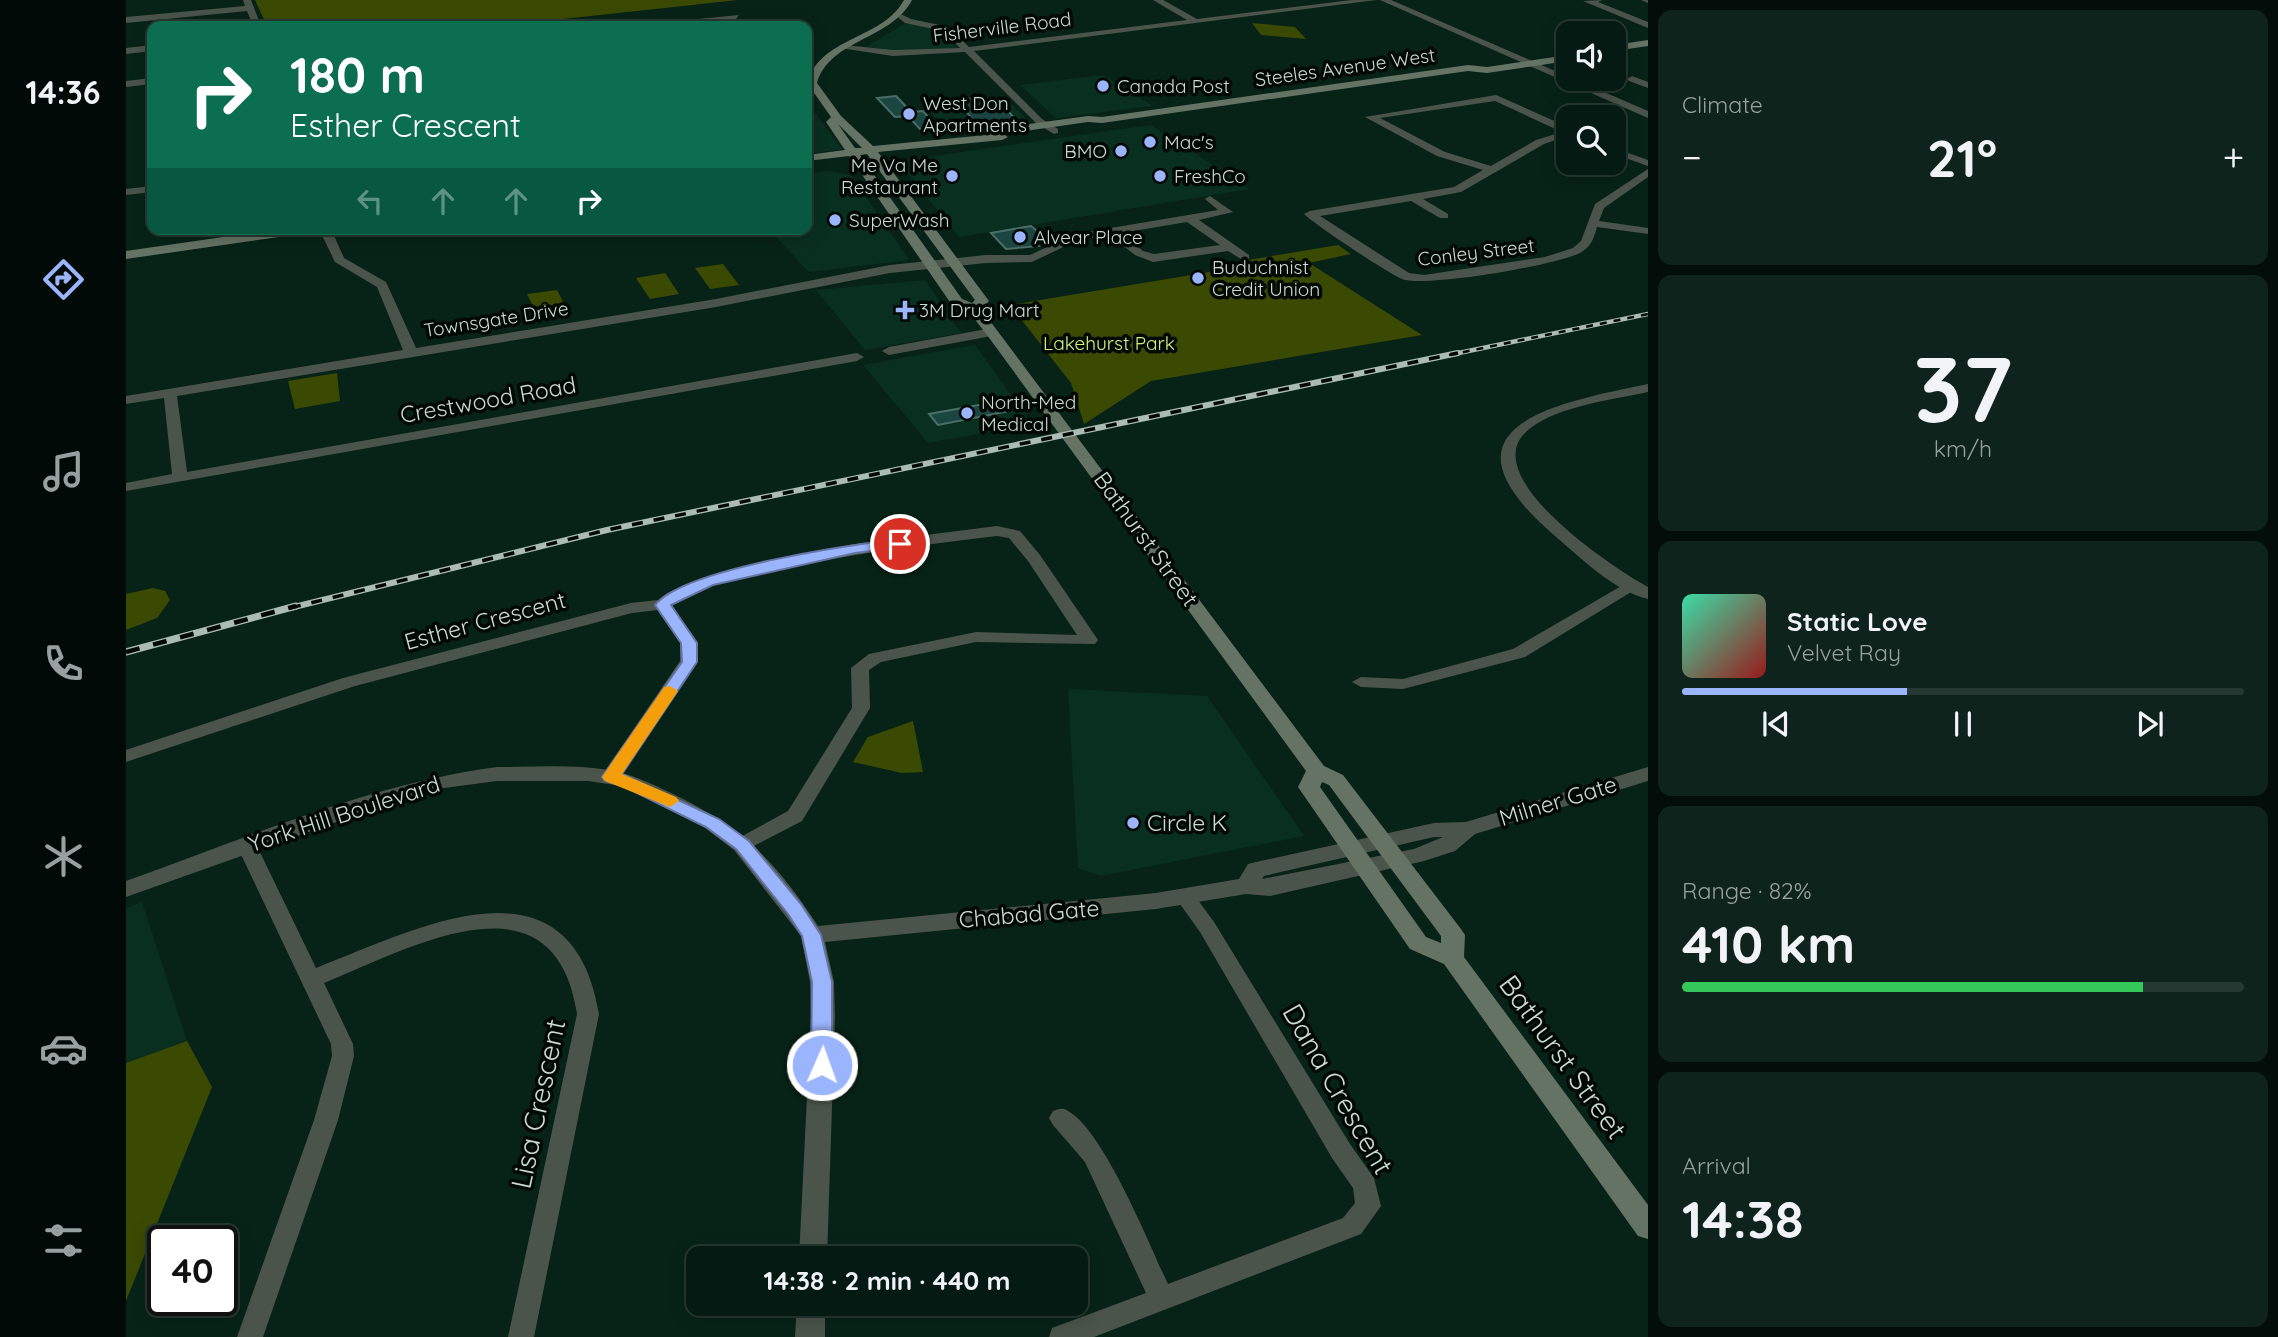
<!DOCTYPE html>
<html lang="en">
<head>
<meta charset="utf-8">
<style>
	body { margin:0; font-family:Quicksand,sans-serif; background:#0e231b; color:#f1f3f6; height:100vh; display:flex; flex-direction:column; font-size:26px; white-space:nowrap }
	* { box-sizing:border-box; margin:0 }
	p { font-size:23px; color:#97a19f }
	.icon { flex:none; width:38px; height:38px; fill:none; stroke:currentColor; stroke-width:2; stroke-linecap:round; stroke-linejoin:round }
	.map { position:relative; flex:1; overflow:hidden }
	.details { display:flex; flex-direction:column; gap:10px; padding:10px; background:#030e0a; width:630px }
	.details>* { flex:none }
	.banner { position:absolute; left:21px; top:21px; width:665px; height:214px; border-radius:14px; box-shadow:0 4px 18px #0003,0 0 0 2px #263832; background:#0b6e4f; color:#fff; overflow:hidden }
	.buttons { position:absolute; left:1430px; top:21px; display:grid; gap:14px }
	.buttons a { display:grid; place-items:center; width:70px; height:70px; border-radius:14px; background:#051a12; box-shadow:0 4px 18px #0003,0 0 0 2px #263832; font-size:35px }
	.speed { position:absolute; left:21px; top:1225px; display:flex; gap:14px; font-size:35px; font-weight:700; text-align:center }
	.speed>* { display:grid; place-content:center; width:91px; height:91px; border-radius:50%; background:#051a12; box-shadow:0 4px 18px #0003,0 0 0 2px #263832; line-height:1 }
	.speed .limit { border:4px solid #111; border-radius:10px; background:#fff; color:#111 }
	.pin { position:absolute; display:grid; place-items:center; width:60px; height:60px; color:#fff; margin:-30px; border:4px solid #fff; border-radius:50%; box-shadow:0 2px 7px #0007 }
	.me { position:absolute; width:77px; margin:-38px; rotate:2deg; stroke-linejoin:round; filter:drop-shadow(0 0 5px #0008) }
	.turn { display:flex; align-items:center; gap:24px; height:147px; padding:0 28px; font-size:32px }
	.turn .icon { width:91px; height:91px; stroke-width:2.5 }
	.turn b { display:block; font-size:49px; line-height:60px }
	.lanes { display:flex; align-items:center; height:66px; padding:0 28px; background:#0003; justify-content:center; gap:35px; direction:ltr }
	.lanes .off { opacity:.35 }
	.big { font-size:52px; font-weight:700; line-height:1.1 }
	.details .card { flex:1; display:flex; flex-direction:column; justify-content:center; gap:10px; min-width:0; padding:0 24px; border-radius:14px; background:#0e231b }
	.details .dial { align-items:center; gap:0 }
	.dial b { font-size:91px; line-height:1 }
	.song { display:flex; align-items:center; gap:21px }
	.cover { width:84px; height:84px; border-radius:10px; background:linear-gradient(135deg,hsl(160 70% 55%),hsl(0 70% 35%)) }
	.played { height:7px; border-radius:4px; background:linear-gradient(90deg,#9bb5fd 40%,#263832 40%) }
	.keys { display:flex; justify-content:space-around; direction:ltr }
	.heat { display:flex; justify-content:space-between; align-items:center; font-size:38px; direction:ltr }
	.charge { height:10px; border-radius:5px; background:linear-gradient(90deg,#34c759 82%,#263832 0) }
	.trip { position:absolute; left:560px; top:1246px; width:402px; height:70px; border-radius:14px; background:#051a12; box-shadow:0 4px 18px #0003,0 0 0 2px #263832; font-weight:700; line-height:70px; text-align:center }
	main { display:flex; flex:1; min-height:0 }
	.menu { display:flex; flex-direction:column; width:126px; justify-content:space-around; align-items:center; background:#020a07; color:#97a19f }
	.menu .icon { width:49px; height:49px }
	.menu .current { color:#9bb5fd }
	.menu b { font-size:32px; color:#f1f3f6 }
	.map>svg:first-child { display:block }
	.built { fill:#092f21 }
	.green { fill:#3b4a03 }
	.building { fill:#1b4540; stroke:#4b6e69; stroke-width:2 }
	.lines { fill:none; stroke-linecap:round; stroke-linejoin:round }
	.minor { fill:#4b544a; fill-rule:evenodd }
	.tertiary { fill:#4b544a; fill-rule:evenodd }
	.secondary { fill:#657364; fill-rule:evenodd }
	.rail-far2-casing { stroke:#aabcb4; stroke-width:4.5 }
	.rail-far1-casing { stroke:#aabcb4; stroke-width:6 }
	.rail-casing { stroke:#aabcb4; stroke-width:7 }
	.rail-far2 { stroke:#020905; stroke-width:2.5; stroke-dasharray:7; stroke-linecap:butt }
	.rail-far1 { stroke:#020905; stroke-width:3.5; stroke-dasharray:11; stroke-linecap:butt }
	.rail { stroke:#020905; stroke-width:4.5; stroke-dasharray:14; stroke-linecap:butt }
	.route { fill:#9bb5fd; stroke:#6576a4; stroke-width:2 }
	.slow { fill:#f59e0b }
	.poi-dot { fill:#9bb5fd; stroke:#020905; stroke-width:2.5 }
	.labels { text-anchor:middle; stroke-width:7; stroke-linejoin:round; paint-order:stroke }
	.far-street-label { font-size:19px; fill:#cbdbd3; stroke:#020905 }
	.far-poi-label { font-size:19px; fill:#cbdbd3; stroke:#020905; text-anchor:start }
	.far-park-label { font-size:19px; fill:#d2f27d; stroke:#020905 }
	.street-label { font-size:23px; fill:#cbdbd3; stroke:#020905 }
	.poi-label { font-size:23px; fill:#cbdbd3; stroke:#020905; text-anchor:start }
	.near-street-label { font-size:28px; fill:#cbdbd3; stroke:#020905 }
</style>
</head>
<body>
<main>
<nav class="menu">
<b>14:36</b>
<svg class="icon current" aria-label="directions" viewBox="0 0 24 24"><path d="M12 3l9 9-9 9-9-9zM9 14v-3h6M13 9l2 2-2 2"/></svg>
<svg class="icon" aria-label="music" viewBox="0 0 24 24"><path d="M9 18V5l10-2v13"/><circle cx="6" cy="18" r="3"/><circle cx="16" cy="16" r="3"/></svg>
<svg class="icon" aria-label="phone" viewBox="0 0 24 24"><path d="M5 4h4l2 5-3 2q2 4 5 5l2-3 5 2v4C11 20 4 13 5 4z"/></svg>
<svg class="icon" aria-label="climate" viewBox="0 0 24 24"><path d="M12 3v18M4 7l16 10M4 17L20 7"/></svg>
<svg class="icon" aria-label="car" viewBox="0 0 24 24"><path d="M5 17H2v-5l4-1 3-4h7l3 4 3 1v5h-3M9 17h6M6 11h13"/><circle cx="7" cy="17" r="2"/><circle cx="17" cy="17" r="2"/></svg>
<svg class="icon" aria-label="filters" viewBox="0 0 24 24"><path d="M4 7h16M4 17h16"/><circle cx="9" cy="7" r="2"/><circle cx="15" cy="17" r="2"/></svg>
</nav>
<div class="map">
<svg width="1522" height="1337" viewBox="0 0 1522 1337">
	<rect width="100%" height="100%" fill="#072318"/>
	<path class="built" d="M780,23L813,28L832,48L771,51L740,47Z
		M977,75L1027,106L930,118L894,85Z
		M879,97L904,123L824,134L797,104Z
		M681,102L716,149L681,154Z
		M1025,125L1124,189L833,237L772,161Z
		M701,171L725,175L783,260L683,272L648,235L653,233L650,229H681V174Z
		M799,280L835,333L739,350L690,290Z
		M849,345L906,424L802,443L737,365Z
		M942,689L1081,696L1178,836L975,876L952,868Z
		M16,902L61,1041L0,1063V908Z"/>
	<path class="green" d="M129,0H612L372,26H141Z
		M1126,23L1169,27L1180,39L1135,35Z
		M1212,245L1225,254L1183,263L1296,335L1025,381L958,424L945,383L884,305L1126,265L1122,260Z
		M597,264L613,285L584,289L569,268Z
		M539,273L553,294L524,299L510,278Z
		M431,290L442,312L412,317L401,294Z
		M211,373L214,401L169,409L162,381Z
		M27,588L39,591L44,600L31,618L0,630V594Z
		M787,721L797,772L776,773L727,762L742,737Z
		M61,1041L86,1087L0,1301V1063Z"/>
	<path class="building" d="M770,96L785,112L797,111L812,128L794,129L782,116L769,117L751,98Z
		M858,98L862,102L873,101L892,122L851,125L835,105H840L836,99Z
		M905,226L920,238L909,240L913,246L880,249L865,233Z
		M869,402L879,412L812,425L803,414Z"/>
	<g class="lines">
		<path class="minor" d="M117,0H125L135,26H127L121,11L0,23V17L119,6Z
			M1027,0H1037L1071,19L1226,0H1250L848,51L916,119L932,129V133L928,134L910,123L839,52L767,56L714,48L718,45L767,50L834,48L817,31L779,23L769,15L773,13L785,19L823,27L843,47L1061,20Z
			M1254,0H1265L1522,111V118Z
			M1476,0L1472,2L1522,22V28L1457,1Z
			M1515,0H1522V3Z
			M613,15L610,19L528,26L532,23Z
			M26,45V51L0,54V48Z
			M1506,76L1522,82V88L1503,81L1501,79Z
			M26,78V84L0,87V81Z
			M1370,95L1442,127V136L1418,144L1335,192L1297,199L1322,214V218H1314L1285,201L1194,216L1283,273L1298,275L1419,257L1447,248L1455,241L1469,204L1522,169V177L1478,208L1473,221L1522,228V234L1471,227C1468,238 1465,247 1454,253C1430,265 1300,288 1276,279C1260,272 1191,226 1178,214L1184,211L1328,187L1357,170L1311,156L1239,117ZM1369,101L1436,132L1410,140L1365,166L1319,152L1254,118Z
			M1488,148L1522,160V166L1488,154Z
			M26,186V192L0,195V189Z
			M1084,196L1107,212L1073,220L1123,255V259H1115L1102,251L1027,262L1009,255L983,235L952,240L906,262L860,263L764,273L590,307L51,396L61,472L731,353L738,357L731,361L0,491V483L46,474L38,398L0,404V396L277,350L251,287L209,262L193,229H205L218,258L260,282L290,348L590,299L764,265L860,255H904L949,234L1092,210L1079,199ZM1061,222L1094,245L1028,254L1017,251L995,233Z
			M866,328L872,332L871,335L763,355L756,351L763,347Z
			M871,526L894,531L914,555L972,640L969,644L850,642L755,662L743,670L744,708L676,821L616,852L609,850L606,845L609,840L662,811L726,708L725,668L743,654L850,632L951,635L902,561L883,538L871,536C789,546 707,556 626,575C599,582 567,587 546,606L572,643V661L492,781L485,783L475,777L554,661V643L532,610L506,613L229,686L0,762V750L217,678L505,603L532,600L541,593L576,578L653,559L729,544Z
			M1504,581L1512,586L1510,589L1399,657L1277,689L1235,687L1226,682L1235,677L1277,679L1387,649Z
			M121,839L128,841L131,846L190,968C289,930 445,846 473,1014L408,1337H382L451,1014C428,865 283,949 198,983L227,1044L228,1056L212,1120L137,1337H111L188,1120L206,1056L205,1044L111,846L114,841Z
			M1059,890L1066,892L1088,922L1224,1144L1248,1178L1255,1206L1235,1234L968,1337H923L926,1328L1020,1293L959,1162L927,1125L923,1118L927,1111C932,1109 937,1107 942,1111C978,1131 1023,1244 1042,1284L1217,1218L1229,1203L1227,1188L1206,1158L1074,932L1049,897L1052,892Z"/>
		<path class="tertiary" d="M1522,384V392C1486,400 1422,407 1397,435C1357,482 1489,569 1522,587V599C1488,591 1455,558 1429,536C1302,427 1425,404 1522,384Z
			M371,767C408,767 447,764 483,770C505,774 524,783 543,792C615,826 649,860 692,926L1030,893L1113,879L1122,864L1130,862L1308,823L1340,822L1522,767V781L1349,834L1329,851L1298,861L1144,896L1120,894L1030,909L699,942L708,982L709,1016L701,1258H673L685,1016L684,982L675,936L608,850L579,828L496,786L462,781H371L318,788L275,799L0,897V881C121,838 243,784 371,767ZM1308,837H1317L1288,849L1136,879L1138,876Z
			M671,1304H699V1337H669Z"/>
		<path class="secondary" d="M778,0H786C765,40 704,39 691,83L715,116L747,146L860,135L874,128L962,116L976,117L1342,65L1361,67L1442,55V61L1361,73L1342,71L976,123L962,122L877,134L882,137L876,140L752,152L863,301L855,309L1198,766L1217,775L1335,929L1339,935L1338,957L1522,1205V1239L1512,1236L1318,964L1284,949L1172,787L1180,771L861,335L843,312L826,305L723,156L681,161V155L719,150L700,122L705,117L681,83C695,36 756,40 778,0ZM712,124L736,148H729ZM741,154L849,300L846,303L836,299L734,155ZM1196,782L1203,785L1315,936V943L1300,937L1194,787Z
			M1522,40V46L1488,51V45Z
			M153,229H187L181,233L0,259V251Z"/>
		<defs>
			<path id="rail-far2" d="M1323,355L1522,314"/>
			<path id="rail-far1" d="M164,608L481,530L1332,353"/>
			<path id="rail" d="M0,652L170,606"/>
		</defs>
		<use href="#rail-far2" class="rail-far2-casing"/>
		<use href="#rail-far1" class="rail-far1-casing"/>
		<use href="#rail" class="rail-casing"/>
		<use href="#rail-far2" class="rail-far2"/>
		<use href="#rail-far1" class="rail-far1"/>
		<use href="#rail" class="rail"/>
	</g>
	<path class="route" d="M774,539L781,544L779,547L729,553L587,585L545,605L571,643V662L496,774L593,819L623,841L675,904L695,935L706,982V1065L703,1070H688L685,1065L686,982L676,936L662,914L610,849L580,827L497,786L479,781L476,777L556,662L555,643L529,605C559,568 724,545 774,539Z"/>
	<path class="slow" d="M544,686L552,691L496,774L550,797L553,801L544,807L479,781L476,777L538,687Z"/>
	<g class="poi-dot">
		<circle cx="977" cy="86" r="7"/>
		<circle cx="783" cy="114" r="7"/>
		<circle cx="1024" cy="142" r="7"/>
		<circle cx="995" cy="151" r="7"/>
		<circle cx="826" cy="176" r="7"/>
		<circle cx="1034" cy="176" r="7"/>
		<circle cx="709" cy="220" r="7"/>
		<circle cx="894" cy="237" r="7"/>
		<circle cx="1072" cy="278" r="7"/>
		<path d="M775.5 299.5h7v7h7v7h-7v7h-7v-7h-7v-7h7z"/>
		<circle cx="841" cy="413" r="7"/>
		<circle cx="1007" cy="823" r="7"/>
	</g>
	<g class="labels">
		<g class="far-street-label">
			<text transform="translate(876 27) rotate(-7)" y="7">Fisherville Road</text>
			<text transform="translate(1219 67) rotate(-8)" y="7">Steeles Avenue West</text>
			<text transform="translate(1350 252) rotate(-7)" y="7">Conley Street</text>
			<text transform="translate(370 319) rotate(-9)" y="7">Townsgate Drive</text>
		</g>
		<g class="far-poi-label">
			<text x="991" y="93">Canada Post</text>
			<text x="797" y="110">West Don<tspan x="797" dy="22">Apartments</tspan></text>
			<text x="1038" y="149">Mac's</text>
			<text x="981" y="158" text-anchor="end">BMO</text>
			<text x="812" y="172" text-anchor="end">Me Va Me<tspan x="812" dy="22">Restaurant</tspan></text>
			<text x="1048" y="183">FreshCo</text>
			<text x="723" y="227">SuperWash</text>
			<text x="908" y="244">Alvear Place</text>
			<text x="1086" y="274">Buduchnist<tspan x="1086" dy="22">Credit Union</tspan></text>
			<text x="793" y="317">3M Drug Mart</text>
			<text x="855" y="409">North-Med<tspan x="855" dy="22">Medical</tspan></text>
		</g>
		<g class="far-park-label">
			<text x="983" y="350">Lakehurst Park</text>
		</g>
		<g class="street-label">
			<text transform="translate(362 400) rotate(-10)" y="8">Crestwood Road</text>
			<text transform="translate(1020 539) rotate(54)" y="8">Bathurst Street</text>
			<text transform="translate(359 621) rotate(-15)" y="8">Esther Crescent</text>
			<text transform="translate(1432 801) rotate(-17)" y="8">Milner Gate</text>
			<text transform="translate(218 814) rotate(-18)" y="8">York Hill Boulevard</text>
			<text transform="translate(903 914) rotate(-5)" y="8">Chabad Gate</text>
		</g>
		<g class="poi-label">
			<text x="1021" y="831">Circle K</text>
		</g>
		<g class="near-street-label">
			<text transform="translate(1437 1057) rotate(54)" y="10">Bathurst Street</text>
			<text transform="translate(1212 1089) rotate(60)" y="10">Dana Crescent</text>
			<text transform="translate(412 1104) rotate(-78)" y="10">Lisa Crescent</text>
		</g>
	</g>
</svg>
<div class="buttons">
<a><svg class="icon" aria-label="sound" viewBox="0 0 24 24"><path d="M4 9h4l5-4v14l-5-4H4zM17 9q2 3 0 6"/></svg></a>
<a><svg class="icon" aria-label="search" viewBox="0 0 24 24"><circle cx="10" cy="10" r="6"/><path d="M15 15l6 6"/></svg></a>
</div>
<div class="speed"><div class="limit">40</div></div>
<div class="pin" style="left:774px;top:544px;background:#d93025"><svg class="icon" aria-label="arrive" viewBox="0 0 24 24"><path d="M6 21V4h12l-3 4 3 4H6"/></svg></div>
<svg class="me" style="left:696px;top:1065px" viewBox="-20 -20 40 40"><circle r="17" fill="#9bb5fd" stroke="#fff" stroke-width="3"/><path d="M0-11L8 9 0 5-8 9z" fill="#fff"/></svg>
<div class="trip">14:38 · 2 min · 440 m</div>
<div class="banner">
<div class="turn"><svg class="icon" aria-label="right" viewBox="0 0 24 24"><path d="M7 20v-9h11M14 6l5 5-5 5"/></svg><div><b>180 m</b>Esther Crescent</div></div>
<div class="lanes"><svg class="icon off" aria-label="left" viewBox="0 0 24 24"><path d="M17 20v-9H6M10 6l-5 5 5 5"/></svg><svg class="icon off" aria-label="ahead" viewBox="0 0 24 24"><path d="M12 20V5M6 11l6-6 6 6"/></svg><svg class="icon off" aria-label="ahead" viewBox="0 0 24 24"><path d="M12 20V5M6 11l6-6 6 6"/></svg><svg class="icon" aria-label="right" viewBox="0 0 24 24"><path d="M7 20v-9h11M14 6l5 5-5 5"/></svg></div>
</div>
</div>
<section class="details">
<div class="card"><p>Climate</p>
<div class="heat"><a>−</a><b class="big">21°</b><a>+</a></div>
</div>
<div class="card dial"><b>37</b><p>km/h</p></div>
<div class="card">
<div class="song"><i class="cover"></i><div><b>Static Love</b><p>Velvet Ray</p></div></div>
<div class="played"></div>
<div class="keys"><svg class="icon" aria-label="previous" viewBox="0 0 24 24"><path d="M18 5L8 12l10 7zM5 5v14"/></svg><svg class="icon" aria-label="pause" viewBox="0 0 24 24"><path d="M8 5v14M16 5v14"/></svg><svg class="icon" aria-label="next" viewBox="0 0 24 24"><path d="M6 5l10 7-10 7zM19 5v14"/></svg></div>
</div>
<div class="card"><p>Range · 82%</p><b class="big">410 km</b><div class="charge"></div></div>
<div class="card"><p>Arrival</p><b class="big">14:38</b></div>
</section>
</main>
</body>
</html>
